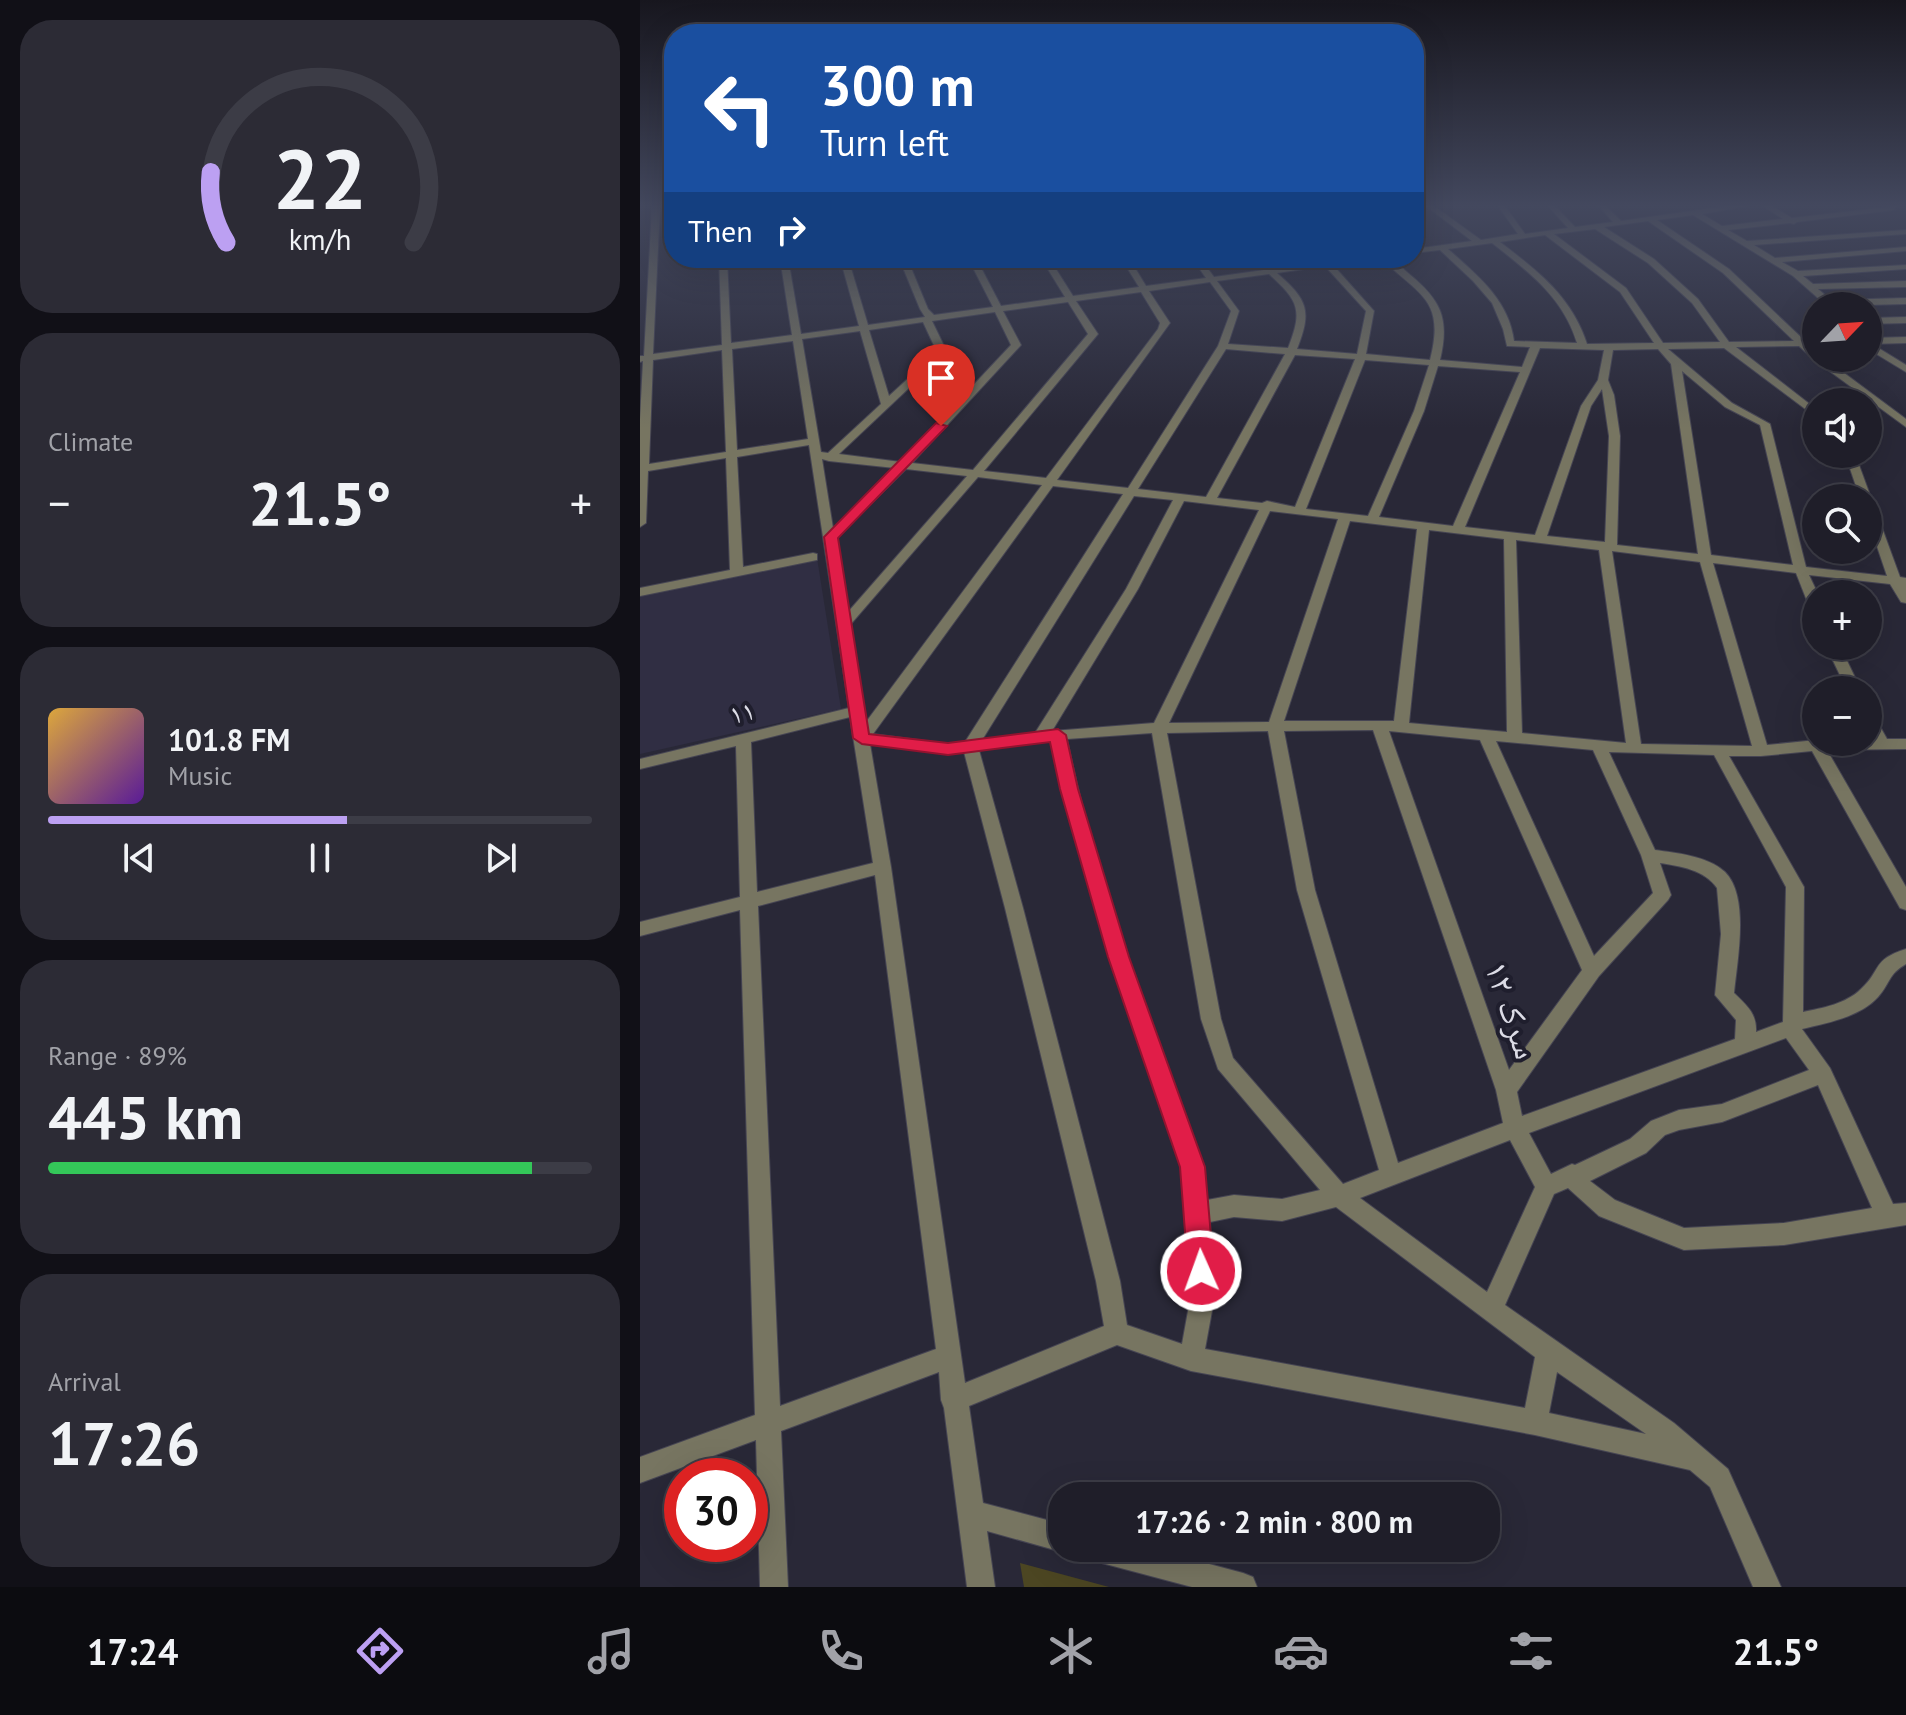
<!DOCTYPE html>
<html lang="en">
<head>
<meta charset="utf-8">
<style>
	body { margin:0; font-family:"PT Sans","Noto Naskh Arabic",sans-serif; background:#2c2b35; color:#f1f3f6; height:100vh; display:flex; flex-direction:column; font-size:30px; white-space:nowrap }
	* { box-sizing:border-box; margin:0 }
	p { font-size:26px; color:#a1a2a8 }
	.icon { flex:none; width:44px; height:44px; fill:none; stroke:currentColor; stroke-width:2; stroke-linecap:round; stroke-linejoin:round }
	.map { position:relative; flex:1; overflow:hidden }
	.panel { display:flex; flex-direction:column; gap:20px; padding:20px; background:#111017; width:640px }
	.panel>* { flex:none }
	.guide { position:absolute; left:24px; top:24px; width:760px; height:244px; border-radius:32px; box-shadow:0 8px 32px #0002,0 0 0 2px #3c3c46; background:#1a4fa0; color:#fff; overflow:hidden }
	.needle { width:52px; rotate:65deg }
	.tools { position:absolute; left:1162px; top:292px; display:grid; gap:16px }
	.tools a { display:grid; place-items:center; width:80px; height:80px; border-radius:50%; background:#1f1e29; box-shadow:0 8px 32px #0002,0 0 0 2px #3c3c46; font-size:40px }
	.speed { position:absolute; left:24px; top:1458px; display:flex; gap:16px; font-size:40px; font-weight:700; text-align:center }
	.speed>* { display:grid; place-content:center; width:104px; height:104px; border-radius:50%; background:#1f1e29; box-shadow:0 8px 32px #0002,0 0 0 2px #3c3c46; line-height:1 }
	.speed .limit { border:12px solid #d22; background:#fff; color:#111 }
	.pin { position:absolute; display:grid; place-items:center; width:68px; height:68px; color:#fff; margin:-82px -34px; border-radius:50% 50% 50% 0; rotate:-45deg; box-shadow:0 0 8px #0007 }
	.pin .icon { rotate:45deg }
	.me { position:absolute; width:88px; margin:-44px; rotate:358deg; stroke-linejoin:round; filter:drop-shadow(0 0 6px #0008) }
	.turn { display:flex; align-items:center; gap:28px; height:168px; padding:0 24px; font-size:36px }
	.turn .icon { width:104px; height:104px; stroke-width:2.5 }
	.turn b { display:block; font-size:56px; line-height:68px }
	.then { display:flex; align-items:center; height:76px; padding:0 24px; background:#0003; gap:16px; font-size:30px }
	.big { font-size:60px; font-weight:800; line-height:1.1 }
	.panel .tile { flex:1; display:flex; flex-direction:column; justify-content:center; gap:12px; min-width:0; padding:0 28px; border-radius:32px; background:#2c2b35 }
	.panel .dial { align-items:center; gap:0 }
	.dial svg { height:208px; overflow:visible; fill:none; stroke:#3c3c46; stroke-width:7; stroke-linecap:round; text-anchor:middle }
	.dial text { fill:#f1f3f6; stroke:none }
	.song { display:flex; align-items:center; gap:24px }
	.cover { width:96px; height:96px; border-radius:12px; background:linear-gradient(135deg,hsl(40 70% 55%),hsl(270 70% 35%)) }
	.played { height:8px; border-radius:4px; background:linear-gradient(90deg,#bca0f2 55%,#3c3c46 55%) }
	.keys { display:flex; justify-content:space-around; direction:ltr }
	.heat { display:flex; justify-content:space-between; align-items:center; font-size:44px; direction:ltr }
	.charge { height:12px; border-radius:6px; background:linear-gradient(90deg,#34c759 89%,#3c3c46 0) }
	.trip { position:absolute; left:408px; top:1482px; width:452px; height:80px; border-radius:32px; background:#1f1e29; box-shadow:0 8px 32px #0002,0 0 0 2px #3c3c46; font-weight:800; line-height:80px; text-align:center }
	.menu { display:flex; height:128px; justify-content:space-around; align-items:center; background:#0c0c10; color:#a1a2a8 }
	.menu .icon { width:56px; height:56px }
	.menu .selected { color:#bca0f2 }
	.menu b { font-size:36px; color:#f1f3f6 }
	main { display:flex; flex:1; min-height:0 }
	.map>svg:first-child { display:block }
	.built { fill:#302e43 }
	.green { fill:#4c4622 }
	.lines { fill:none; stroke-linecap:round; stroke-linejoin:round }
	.minor-casing { stroke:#464553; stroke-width:2 }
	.minor { fill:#777561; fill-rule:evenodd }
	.route { fill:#e11d48; stroke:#92132f; stroke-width:2 }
	.labels { text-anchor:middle; stroke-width:8; stroke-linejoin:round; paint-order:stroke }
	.street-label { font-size:28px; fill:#dcdce6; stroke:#1f1e2d }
	.near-street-label { font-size:34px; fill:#dcdce6; stroke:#1f1e2d }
</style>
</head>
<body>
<main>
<section class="panel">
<div class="tile dial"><svg viewBox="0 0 100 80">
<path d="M14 69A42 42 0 1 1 86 69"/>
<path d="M14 69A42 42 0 0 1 8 42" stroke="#bca0f2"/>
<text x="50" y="56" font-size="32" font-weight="700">22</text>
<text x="50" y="72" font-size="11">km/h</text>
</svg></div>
<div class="tile"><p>Climate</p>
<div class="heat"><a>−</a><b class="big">21.5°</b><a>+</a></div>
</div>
<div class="tile">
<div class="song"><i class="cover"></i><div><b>101.8 FM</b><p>Music</p></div></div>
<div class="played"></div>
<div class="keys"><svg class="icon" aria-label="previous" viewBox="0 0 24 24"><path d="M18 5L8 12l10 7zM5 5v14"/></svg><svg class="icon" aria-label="pause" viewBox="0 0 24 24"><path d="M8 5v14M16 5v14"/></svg><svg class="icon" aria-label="next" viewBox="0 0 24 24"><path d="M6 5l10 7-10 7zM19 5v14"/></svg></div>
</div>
<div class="tile"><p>Range · 89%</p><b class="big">445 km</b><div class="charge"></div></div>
<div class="tile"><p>Arrival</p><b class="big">17:26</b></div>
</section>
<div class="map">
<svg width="1266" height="1587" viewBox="0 0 1266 1587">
	<rect width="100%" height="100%" fill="#292837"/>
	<path class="built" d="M177,558L201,709L0,754V592Z"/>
	<path class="green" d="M380,1563L469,1587H384Z"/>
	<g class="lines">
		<defs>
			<path id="minor" d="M12,206H20L13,354L82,345L79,258H87L91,343L152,335L140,258H148L161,334L219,326L200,258H208L228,325L285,317L280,309L259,258H267L288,309L294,315L353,307L328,258H336L361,306L425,297L401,258H409L433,296L499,287L481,258H489L506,286L566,278L552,258H560L574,277L624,270L613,258H622L632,268L681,262L680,258L689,261L729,258L693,265L734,311L726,354L790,360C806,298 778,295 741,258C753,258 759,265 768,273C801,300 810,318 800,360L882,367L890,347L867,346L863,329L852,303L833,281L800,250L774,253V249L832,241L786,206H794L841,240L878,234L858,206H865L885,234L928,228L908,206H915L935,227L973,222L959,206H966L981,221L1086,206H1107L1062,214L1082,226L1143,219L1123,206H1132L1152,218L1257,206L1254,210L1157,222L1154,224L1150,223L1088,230L1107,241L1266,230V234L1114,245L1135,258L1266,247V251L1142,262L1158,271L1266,265V269L1163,276L1173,284L1266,281V287L1178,289L1191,300L1266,298V304L1187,306L1153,276L1053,215L1017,220L1089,269L1164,340H1176V346H1170L1176,352V358H1184L1266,419V427L1173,359L1159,346L1096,347L1176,409V417L1084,348L1028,349L1092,403L1130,424L1166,567L1247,576L1228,520V498H1220L1205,454H1215L1260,577L1266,578V603L1261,602L1250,584L1169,575L1178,594L1176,610L1169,606L1156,573L1073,563L1127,745L1176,740V742H1228V739H1232L1228,731V712L1233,714L1247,739H1266V749L1187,750L1266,887V910L1260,908L1172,751L1121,756H1089L1164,887L1163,1012C1182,1008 1206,1004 1221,989C1242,970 1231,960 1266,949V964C1248,974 1250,984 1238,997C1220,1017 1187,1023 1162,1029L1190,1068L1253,1204L1266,1203V1225L1144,1245L1044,1250L959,1216L928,1188L914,1194L865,1305L1034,1423L1088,1469L1141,1587H1113L1070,1487L1050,1470L895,1435L551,1371L477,1345L329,1406L343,1503L422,1524V1548H430L422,1552L347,1531L355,1587H327L304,1408L301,1400L299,1372L141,1431L148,1587H120L116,1440L0,1483V1457L115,1415L100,910L0,936V922L100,897L96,746L0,769V759L209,708L169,445L97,457L103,567L173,553L177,554V560L0,596V588L90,570L86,458L8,471L6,523L0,527V419L3,361L0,362V356H4ZM1008,221L1083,273L1154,341L1089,342L1058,299L1014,259L964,227ZM955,229L1008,263L1052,303L1080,342L1023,343L986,288L914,234ZM905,235L980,292L1014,343L947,344C932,297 898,271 860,242ZM852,243C889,272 923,297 937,343L874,341C869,300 837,275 808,249ZM685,266L726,311L717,354L657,349C672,311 668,300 637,273ZM629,274C659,301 663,310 648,348L588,344L599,311L577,281ZM570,282L591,311L578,346L488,488L417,480L530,323L509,291ZM501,292L520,323L518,329L406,478L344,471L458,334L436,301ZM428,302L448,334L333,470L272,463L381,345L363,311ZM355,312L371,345L261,462L199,454L305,354L307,352L292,321ZM283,322L297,352L249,396L229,330ZM220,331L241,404L188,453L181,452L162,339ZM153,341L168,439L97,450L92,349ZM900,348L964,350L958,380L941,406L895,535L825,527ZM586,349L645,354L566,497L498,489ZM1018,349L1031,364L1058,554L977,545L980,436L974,395L968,380L973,350ZM82,350L86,452L9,464L13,360ZM655,355L715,359L655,507L627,501L622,503L577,498ZM725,360L789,365L774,411L728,516L666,509ZM798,366L880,372L813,526L739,517L784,411ZM1042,371L1085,407L1120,425L1153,565L1071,555ZM962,389L969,436L965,542L907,536L951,406ZM182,459L189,461L255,468L193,528ZM266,469L327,476L208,612L195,539ZM338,477L402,485L226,722L210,625ZM413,486L483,494L325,742L308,744L233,734ZM494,496L533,500L486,589L395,733L342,740ZM544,501L619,510L514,723L412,731L498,589ZM630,511L698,519L629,722L529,723ZM710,521L777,529L754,721H644ZM789,530L864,539L867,732L769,723ZM876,540L959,550L986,743L882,733ZM972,551L1060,562L1112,746L1001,744ZM210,717L233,863L117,892L111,742ZM733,730L856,1090L863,1123L758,1163L675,890L644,731ZM628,731L657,890L739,1170L703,1184L593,1058L581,1019L527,733ZM749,731L840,740L942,970L869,1070ZM512,733L561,1019L578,1069L680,1190L642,1199L594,1195L567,1200L563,1167C512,1026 457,886 427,739ZM412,741L421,789L469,957L541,1167L547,1213L550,1300L542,1344L487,1325L480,1281L383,908L339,750ZM856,741L953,750L1001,855L1013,893L954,956ZM230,744L308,754L324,752L365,908L456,1281L464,1326L325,1383L251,867ZM969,752L1074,755L1146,887L1143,1022L1116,1032C1117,1013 1106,1005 1094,993C1097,961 1110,897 1085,872C1068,856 1037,853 1015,850ZM1020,863C1040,866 1065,870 1077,888L1081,934L1075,995L1096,1020L1095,1039L882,1116L877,1092L959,976L1028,900L1031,895ZM235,875L296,1349L140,1406L118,906ZM1146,1038L1169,1070L1082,1104L1039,1110L1011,1121L990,1139L935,1165L932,1164L911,1174L889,1133ZM1178,1085L1232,1208L1144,1223L1044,1228L975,1200L950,1181L1006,1153L1025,1135L1039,1130L1082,1122ZM870,1140L895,1187L847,1292L720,1198ZM696,1207L895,1357L885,1408L565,1349L574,1300L570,1222L594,1217L642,1221ZM917,1372L1006,1434L909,1413Z
				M1266,317V323L1228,324V318Z
				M1266,337V343L1232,344L1266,365V372L1228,349V338Z
				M1186,646H1200L1221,690H1207Z
				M444,1548H509L603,1573L613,1577L617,1587H552L458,1562L448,1558Z"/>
		</defs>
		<use href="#minor" class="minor-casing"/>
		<use href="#minor" class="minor"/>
	</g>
	<linearGradient id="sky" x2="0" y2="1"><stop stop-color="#17161e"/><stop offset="0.48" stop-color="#43485e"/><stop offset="1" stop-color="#43485e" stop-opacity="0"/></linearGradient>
	<rect width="1266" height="428" fill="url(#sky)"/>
	<path class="route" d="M296,423L307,426L198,538L229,734L308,743L418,729L426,735L438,789L489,957L565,1167L574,1271L570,1280L561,1284L552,1280L548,1271L540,1167L468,957L420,789L410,742L308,755L222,744L213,738L184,537Z"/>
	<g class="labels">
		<g class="street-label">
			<text transform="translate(102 712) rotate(-14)" y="10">۱۱</text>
		</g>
		<g class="near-street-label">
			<text transform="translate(872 1010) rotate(71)" y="12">سرک ۱۲</text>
		</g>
	</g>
</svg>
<div class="tools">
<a><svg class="needle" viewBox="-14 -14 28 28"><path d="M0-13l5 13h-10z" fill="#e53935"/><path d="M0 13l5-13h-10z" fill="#a1a2a8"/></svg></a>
<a><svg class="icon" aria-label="sound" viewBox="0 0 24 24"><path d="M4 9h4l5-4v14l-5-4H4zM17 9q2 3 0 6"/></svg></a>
<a><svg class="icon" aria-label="search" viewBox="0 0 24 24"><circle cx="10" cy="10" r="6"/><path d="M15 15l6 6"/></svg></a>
<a>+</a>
<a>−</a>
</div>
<div class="speed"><div class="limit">30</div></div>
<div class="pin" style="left:301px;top:426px;background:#d93025"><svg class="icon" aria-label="arrive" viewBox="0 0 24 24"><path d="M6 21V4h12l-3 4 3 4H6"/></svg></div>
<svg class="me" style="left:561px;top:1271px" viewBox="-20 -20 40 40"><circle r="17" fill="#e11d48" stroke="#fff" stroke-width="3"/><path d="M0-11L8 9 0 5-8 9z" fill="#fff"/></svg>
<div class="trip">17:26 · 2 min · 800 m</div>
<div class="guide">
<div class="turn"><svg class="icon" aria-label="left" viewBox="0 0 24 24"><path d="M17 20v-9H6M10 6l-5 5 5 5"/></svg><div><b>300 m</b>Turn left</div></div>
<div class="then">Then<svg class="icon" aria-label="right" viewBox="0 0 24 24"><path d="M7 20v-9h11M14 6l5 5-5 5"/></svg></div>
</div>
</div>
</main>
<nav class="menu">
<b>17:24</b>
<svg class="icon selected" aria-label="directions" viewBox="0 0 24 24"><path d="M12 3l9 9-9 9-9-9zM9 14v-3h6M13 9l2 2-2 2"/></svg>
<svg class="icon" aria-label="music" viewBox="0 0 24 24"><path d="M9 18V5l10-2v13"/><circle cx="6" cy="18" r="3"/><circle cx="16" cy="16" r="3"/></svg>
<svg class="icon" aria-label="phone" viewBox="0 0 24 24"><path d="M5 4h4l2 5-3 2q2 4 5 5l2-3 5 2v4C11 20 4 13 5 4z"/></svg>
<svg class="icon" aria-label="climate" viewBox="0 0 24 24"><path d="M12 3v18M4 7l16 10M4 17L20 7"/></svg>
<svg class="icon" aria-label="car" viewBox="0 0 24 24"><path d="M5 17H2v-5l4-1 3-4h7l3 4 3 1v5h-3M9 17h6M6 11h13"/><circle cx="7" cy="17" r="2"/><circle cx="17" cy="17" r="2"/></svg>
<svg class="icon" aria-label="filters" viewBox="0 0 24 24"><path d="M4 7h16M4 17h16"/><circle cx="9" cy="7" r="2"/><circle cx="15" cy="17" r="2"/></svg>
<b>21.5°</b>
</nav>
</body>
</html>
